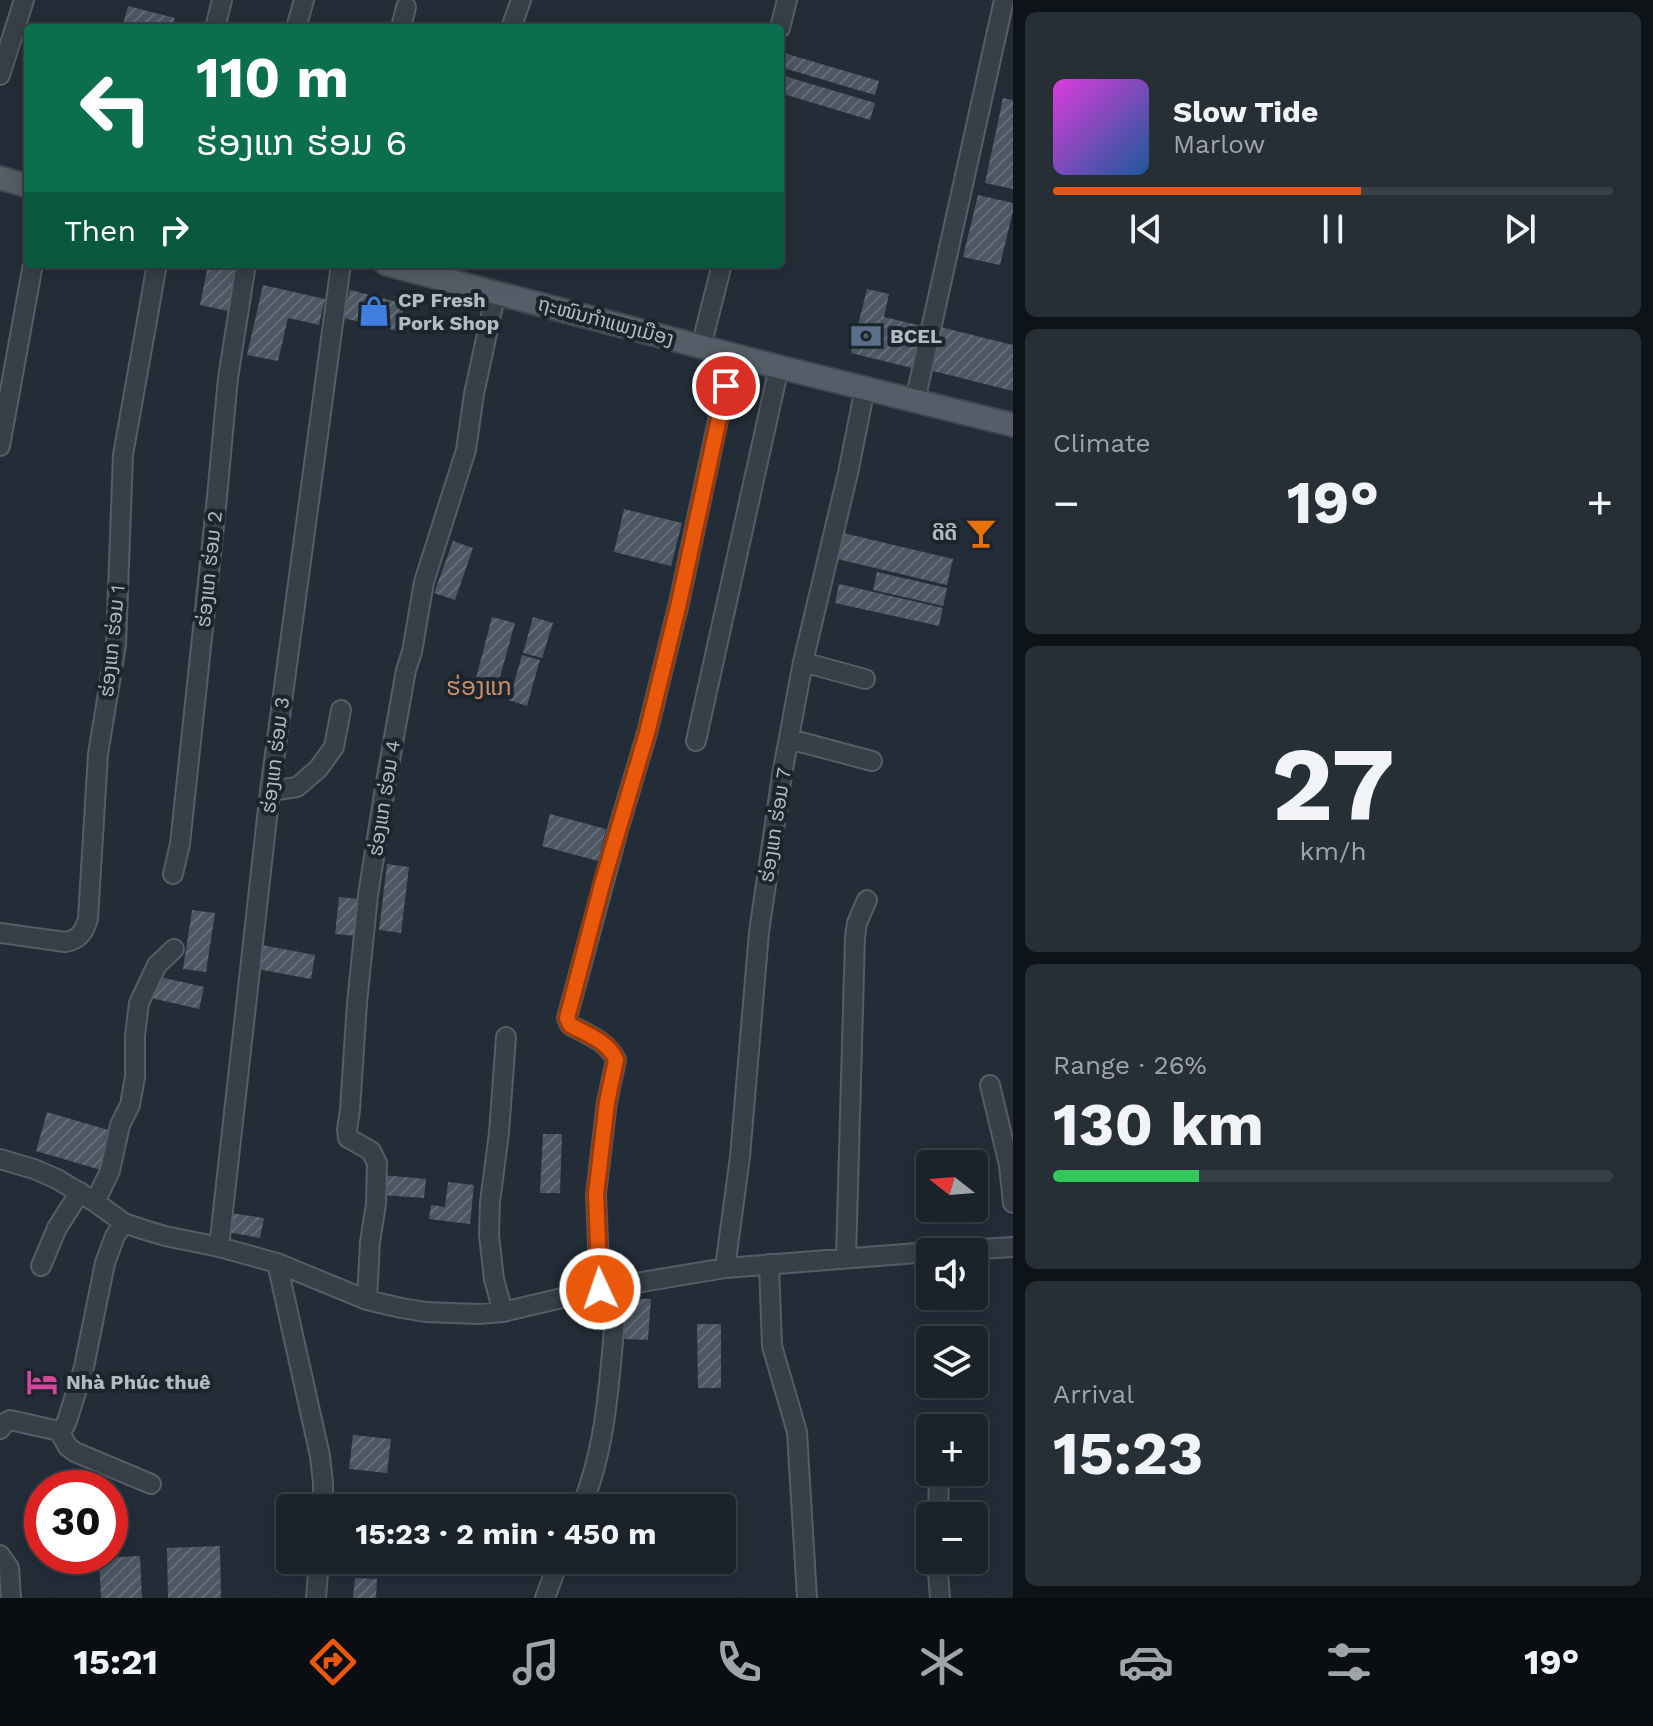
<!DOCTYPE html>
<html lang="en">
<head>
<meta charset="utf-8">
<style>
	body { margin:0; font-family:"Work Sans","Noto Sans Lao",sans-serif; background:#272f36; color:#f1f3f6; height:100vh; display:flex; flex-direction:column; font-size:30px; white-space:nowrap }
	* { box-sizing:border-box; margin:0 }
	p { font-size:26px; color:#9fa4a8 }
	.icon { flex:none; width:44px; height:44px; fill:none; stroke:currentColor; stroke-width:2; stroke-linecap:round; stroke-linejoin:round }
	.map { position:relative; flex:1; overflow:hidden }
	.details { display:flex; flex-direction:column; gap:12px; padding:12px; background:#0e1317; width:640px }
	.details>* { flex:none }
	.top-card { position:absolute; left:24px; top:24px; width:760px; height:244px; border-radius:8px; box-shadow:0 4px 20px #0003,0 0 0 2px #383f47; background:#0b6e4f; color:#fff; overflow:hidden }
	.needle { width:52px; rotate:287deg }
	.tools { position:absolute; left:916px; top:1150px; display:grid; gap:16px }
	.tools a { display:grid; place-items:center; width:72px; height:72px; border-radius:8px; background:#1a222a; box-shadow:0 4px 20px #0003,0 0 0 2px #383f47; font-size:40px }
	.speed { position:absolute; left:24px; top:1470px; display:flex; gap:16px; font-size:40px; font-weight:700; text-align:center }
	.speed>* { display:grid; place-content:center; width:104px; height:104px; border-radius:50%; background:#1a222a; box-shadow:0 4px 20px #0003,0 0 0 2px #383f47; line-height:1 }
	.speed .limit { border:12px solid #d22; background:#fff; color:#111 }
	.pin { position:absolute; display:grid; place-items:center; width:68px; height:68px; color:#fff; margin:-34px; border:4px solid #fff; border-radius:50%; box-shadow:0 2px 8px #0007 }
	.me { position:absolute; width:88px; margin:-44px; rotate:357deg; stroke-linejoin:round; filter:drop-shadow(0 0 6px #0008) }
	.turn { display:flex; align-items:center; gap:28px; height:168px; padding:0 40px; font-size:36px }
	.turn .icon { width:104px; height:104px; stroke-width:2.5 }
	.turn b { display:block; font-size:56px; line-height:68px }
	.then { display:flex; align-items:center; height:76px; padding:0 40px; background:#0003; gap:16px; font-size:30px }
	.big { font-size:60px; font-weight:700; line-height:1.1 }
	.details .widget { flex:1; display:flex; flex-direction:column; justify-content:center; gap:12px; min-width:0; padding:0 28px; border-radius:12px; background:#272f36 }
	.details .dial { align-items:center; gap:0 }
	.dial b { font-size:104px; line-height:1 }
	.song { display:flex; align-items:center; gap:24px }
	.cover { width:96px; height:96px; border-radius:12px; background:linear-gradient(135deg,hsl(300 70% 55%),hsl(210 70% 35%)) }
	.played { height:8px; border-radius:4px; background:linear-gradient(90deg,#ea580c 55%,#383f47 55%) }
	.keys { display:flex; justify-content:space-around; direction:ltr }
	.heat { display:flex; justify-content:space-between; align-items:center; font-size:44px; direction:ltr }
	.charge { height:12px; border-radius:6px; background:linear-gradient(90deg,#34c759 26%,#383f47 0) }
	.trip { position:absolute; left:276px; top:1494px; width:460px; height:80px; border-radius:8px; background:#1a222a; box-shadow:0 4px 20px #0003,0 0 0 2px #383f47; font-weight:700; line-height:80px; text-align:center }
	.menu { display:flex; height:128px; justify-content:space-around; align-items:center; background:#0a0e11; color:#9fa4a8 }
	.menu .icon { width:56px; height:56px }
	.menu .current { color:#ea580c }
	.menu b { font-size:36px; color:#f1f3f6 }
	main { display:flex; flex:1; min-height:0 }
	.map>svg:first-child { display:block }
	.building { fill:url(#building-hatch) }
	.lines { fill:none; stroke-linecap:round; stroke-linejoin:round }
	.minor-casing { stroke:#555d66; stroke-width:22 }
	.major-casing { stroke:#404851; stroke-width:26 }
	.minor { stroke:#373f48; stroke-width:18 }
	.major { stroke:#555e68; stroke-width:22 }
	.route-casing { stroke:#983908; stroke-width:20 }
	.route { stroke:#ea580c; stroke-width:14 }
	.labels { text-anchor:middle; stroke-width:8; stroke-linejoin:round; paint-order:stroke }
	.poi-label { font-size:20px; font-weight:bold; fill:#b2bac4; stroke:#1c242d; text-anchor:start }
	.street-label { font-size:20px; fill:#b2bac4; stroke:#1c242d }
	.quarter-label { font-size:24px; fill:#cb8e66; stroke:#1c242d }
</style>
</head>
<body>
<main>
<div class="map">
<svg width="1013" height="1598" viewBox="0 0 1013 1598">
	<defs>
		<pattern id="building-hatch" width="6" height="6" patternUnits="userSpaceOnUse" patternTransform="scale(2)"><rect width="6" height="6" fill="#4c5763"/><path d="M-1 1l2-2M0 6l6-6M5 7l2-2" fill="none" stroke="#636d78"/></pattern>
	</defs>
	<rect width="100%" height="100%" fill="#232d38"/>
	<path class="building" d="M128,6L175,18L172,28H122Z
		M784,53L879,81L875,95L780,67Z
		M784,76L875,103L870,120L780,93Z
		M1003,98L1013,100V189L985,183Z
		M978,195L1013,203V211L1000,265L963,257Z
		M208,265L241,272L233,312L200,305Z
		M263,285L325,299L319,325L288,318L278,361L247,355Z
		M867,289L889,294L884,317L926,327L916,369L851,353Z
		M350,290L405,304L398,331L343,318Z
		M936,326L1013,345V391L925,369Z
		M624,509L682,523L671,566L614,552Z
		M839,532L953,559L947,585L833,558Z
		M453,541L473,548L455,600L434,593Z
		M877,572L947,588L943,606L873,590Z
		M839,584L943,608L939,626L835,603Z
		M492,617L515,623L497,688L475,682Z
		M533,617L553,623L542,658L523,653Z
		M522,655L540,660L527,706L509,700Z
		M550,814L606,829L598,861L542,846Z
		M387,864L409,867L401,933L379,930Z
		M339,897L360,899L356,936L335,934Z
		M192,910L215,913L206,972L183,969Z
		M262,945L315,955L311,979L257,969Z
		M156,976L204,987L199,1009L151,998Z
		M47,1112L112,1131L101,1170L36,1151Z
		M543,1134H562L560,1193H540Z
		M382,1175L426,1179L424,1198L381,1195Z
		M448,1182L474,1185L470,1224L429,1219L431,1205L445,1207Z
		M231,1213L264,1218L260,1238L227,1232Z
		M625,1298L651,1299L648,1340L623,1339Z
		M697,1324H721V1388H698Z
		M353,1435L391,1439L387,1473L349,1469Z
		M220,1546L221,1598H168L167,1548Z
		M140,1556L142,1598H101L99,1558Z
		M355,1578L377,1579L376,1598H353Z"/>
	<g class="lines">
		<defs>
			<path id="minor" d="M215,28L222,0
				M296,28L304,0
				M401,28L406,7
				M511,28L521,0
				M780,28L787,0
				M0,75L24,0
				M701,347L722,264
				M915,401L1004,0
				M0,446L33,264
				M803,662L865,679
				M789,739L872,761
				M696,741L779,367
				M270,791L297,787L318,769L334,747L341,710
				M173,874L180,844L217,497L228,378L246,264
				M0,933L65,942C79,940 84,932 88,919L98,754L116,645L123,455L157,264
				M990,1085L1009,1165L1013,1203
				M0,1159L34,1169L57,1179L95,1202L124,1223L145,1230L165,1236L219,1247L277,1263L367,1300L401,1308L426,1312L478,1314L503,1312L600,1289L725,1268L930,1252
				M95,1202L110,1171L120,1125L130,1105L135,1077V1036L139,1003L157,965L174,949
				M219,1247L270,791L341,264
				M931,1252L1013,1247
				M846,1258L855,937L857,923L867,900
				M277,1263L320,1456L323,1483V1508
				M769,1264L772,1346L797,1432L807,1598
				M41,1266L57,1228L80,1192
				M725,1268L740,1157L759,932L782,775L803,662L848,473L865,388
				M600,1289L596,1194L607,1102L616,1060C608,1042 587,1034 570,1025L567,1018L618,830L647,733L679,603L732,355
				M367,1300L370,1242L376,1204L377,1163L371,1151L348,1138L347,1130L350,1110L357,1003L368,895L385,788L406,670L412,652L424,582L466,450L474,394L496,292
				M503,1312L494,1279L489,1235L490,1202L499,1133L506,1037
				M940,1428V1423
				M0,1429L6,1422L10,1420L59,1431L68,1447L75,1452L151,1484
				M59,1431L64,1427L67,1421L84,1367L105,1263L115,1236L124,1223
				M581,1508C610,1439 610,1360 618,1286
				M938,1516L939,1472
				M0,1555L9,1568L11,1598
				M937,1560L940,1598
				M316,1598L319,1560
				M545,1598L559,1560"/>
			<path id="major" d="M0,178L28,186
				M386,264L779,367L1013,425"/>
		</defs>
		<use href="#minor" class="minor-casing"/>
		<use href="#major" class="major-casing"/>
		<use href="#minor" class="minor"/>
		<use href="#major" class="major"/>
	</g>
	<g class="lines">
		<defs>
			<path id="route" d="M600,1289L596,1194L607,1102L616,1060C609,1042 587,1034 570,1025L567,1018L603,881L647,733L679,603L726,386"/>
		</defs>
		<use href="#route" class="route-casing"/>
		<use href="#route" class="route"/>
	</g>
	<defs>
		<symbol id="shop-bare" viewBox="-9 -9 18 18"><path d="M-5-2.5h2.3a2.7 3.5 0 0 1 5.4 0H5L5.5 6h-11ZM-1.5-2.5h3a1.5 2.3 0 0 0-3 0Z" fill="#3f7fe0" stroke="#1c242d" stroke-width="2.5" paint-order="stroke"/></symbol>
		<symbol id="bank-bare" viewBox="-9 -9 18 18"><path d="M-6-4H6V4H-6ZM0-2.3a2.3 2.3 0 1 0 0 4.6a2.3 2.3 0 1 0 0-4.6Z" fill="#5c6f8a" stroke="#1c242d" stroke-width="2.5" paint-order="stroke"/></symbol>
		<symbol id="bar-bare" viewBox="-9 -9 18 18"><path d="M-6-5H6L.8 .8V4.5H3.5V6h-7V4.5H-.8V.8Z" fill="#e8710a" stroke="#1c242d" stroke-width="2.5" paint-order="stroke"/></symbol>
		<symbol id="hotel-bare" viewBox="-9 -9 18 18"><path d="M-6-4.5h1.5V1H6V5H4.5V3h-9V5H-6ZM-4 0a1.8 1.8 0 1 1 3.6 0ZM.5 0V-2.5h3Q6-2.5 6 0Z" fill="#d1479c" stroke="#1c242d" stroke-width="2.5" paint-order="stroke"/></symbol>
	</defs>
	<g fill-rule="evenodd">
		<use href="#shop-bare" x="352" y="289" width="44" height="44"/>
		<use href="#bank-bare" x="844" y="314" width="44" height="44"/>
		<use href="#bar-bare" x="959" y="511" width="44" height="44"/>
		<use href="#hotel-bare" x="20" y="1360" width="44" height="44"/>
	</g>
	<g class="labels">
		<g class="poi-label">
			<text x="398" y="307">CP Fresh<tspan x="398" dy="23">Pork Shop</tspan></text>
			<text x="890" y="343">BCEL</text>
			<text x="957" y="540" text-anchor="end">ດີດີ</text>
			<text x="66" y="1389">Nhà Phúc thuê</text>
		</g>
		<g class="street-label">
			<text transform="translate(606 321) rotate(15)" y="7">ຖະໜົນກຳແພງເມືອງ</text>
			<text transform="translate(209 569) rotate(-84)" y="7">ຮ່ອງແກ ຮ່ອມ 2</text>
			<text transform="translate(112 641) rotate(-84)" y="7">ຮ່ອງແກ ຮ່ອມ 1</text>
			<text transform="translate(275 755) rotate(-83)" y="7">ຮ່ອງແກ ຮ່ອມ 3</text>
			<text transform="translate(384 798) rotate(-81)" y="7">ຮ່ອງແກ ຮ່ອມ 4</text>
			<text transform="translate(775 825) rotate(-81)" y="7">ຮ່ອງແກ ຮ່ອມ 7</text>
		</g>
		<g class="quarter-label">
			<text x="479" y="695">ຮ່ອງແກ</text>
		</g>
	</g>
</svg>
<div class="tools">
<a><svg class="needle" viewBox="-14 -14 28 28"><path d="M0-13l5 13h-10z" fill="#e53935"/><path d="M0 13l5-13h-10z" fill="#9fa4a8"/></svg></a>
<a><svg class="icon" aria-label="sound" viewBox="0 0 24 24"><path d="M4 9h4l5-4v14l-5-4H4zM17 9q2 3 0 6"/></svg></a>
<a><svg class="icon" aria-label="layers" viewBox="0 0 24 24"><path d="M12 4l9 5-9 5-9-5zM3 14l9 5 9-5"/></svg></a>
<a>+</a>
<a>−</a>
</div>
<div class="speed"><div class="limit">30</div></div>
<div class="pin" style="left:726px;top:386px;background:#d93025"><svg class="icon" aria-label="arrive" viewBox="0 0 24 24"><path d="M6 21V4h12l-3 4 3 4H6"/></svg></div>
<svg class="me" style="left:600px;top:1289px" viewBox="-20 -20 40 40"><circle r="17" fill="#ea580c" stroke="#fff" stroke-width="3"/><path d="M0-11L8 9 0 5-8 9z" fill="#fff"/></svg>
<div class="trip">15:23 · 2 min · 450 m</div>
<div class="top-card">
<div class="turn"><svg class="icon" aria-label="left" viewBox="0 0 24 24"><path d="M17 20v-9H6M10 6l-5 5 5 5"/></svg><div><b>110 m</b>ຮ່ອງແກ ຮ່ອມ 6</div></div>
<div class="then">Then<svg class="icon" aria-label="right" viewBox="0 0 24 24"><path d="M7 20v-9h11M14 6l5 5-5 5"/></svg></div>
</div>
</div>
<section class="details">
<div class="widget">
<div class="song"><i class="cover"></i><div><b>Slow Tide</b><p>Marlow</p></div></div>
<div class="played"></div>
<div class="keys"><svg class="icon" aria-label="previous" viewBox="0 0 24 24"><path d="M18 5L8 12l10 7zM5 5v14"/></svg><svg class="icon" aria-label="pause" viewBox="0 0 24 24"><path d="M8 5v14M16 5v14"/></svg><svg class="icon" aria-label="next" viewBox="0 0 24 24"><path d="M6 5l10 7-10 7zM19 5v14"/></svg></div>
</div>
<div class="widget"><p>Climate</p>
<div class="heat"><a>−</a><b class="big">19°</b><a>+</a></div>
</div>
<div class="widget dial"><b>27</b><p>km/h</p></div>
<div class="widget"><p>Range · 26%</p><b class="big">130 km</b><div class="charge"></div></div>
<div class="widget"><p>Arrival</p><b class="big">15:23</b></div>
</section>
</main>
<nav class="menu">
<b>15:21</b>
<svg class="icon current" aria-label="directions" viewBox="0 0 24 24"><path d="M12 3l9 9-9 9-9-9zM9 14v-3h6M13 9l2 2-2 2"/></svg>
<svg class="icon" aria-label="music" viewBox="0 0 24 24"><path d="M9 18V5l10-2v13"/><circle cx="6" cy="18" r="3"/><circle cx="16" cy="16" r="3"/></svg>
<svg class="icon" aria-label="phone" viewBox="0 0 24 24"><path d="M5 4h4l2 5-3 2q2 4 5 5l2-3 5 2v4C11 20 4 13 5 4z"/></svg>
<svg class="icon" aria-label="climate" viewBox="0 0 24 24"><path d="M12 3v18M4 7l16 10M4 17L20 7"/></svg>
<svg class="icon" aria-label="car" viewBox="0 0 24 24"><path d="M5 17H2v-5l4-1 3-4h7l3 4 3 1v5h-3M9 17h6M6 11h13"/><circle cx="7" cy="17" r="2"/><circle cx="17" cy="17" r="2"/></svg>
<svg class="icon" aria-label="filters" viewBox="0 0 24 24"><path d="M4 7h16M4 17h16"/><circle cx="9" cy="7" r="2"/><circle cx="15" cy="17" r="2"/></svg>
<b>19°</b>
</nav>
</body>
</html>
